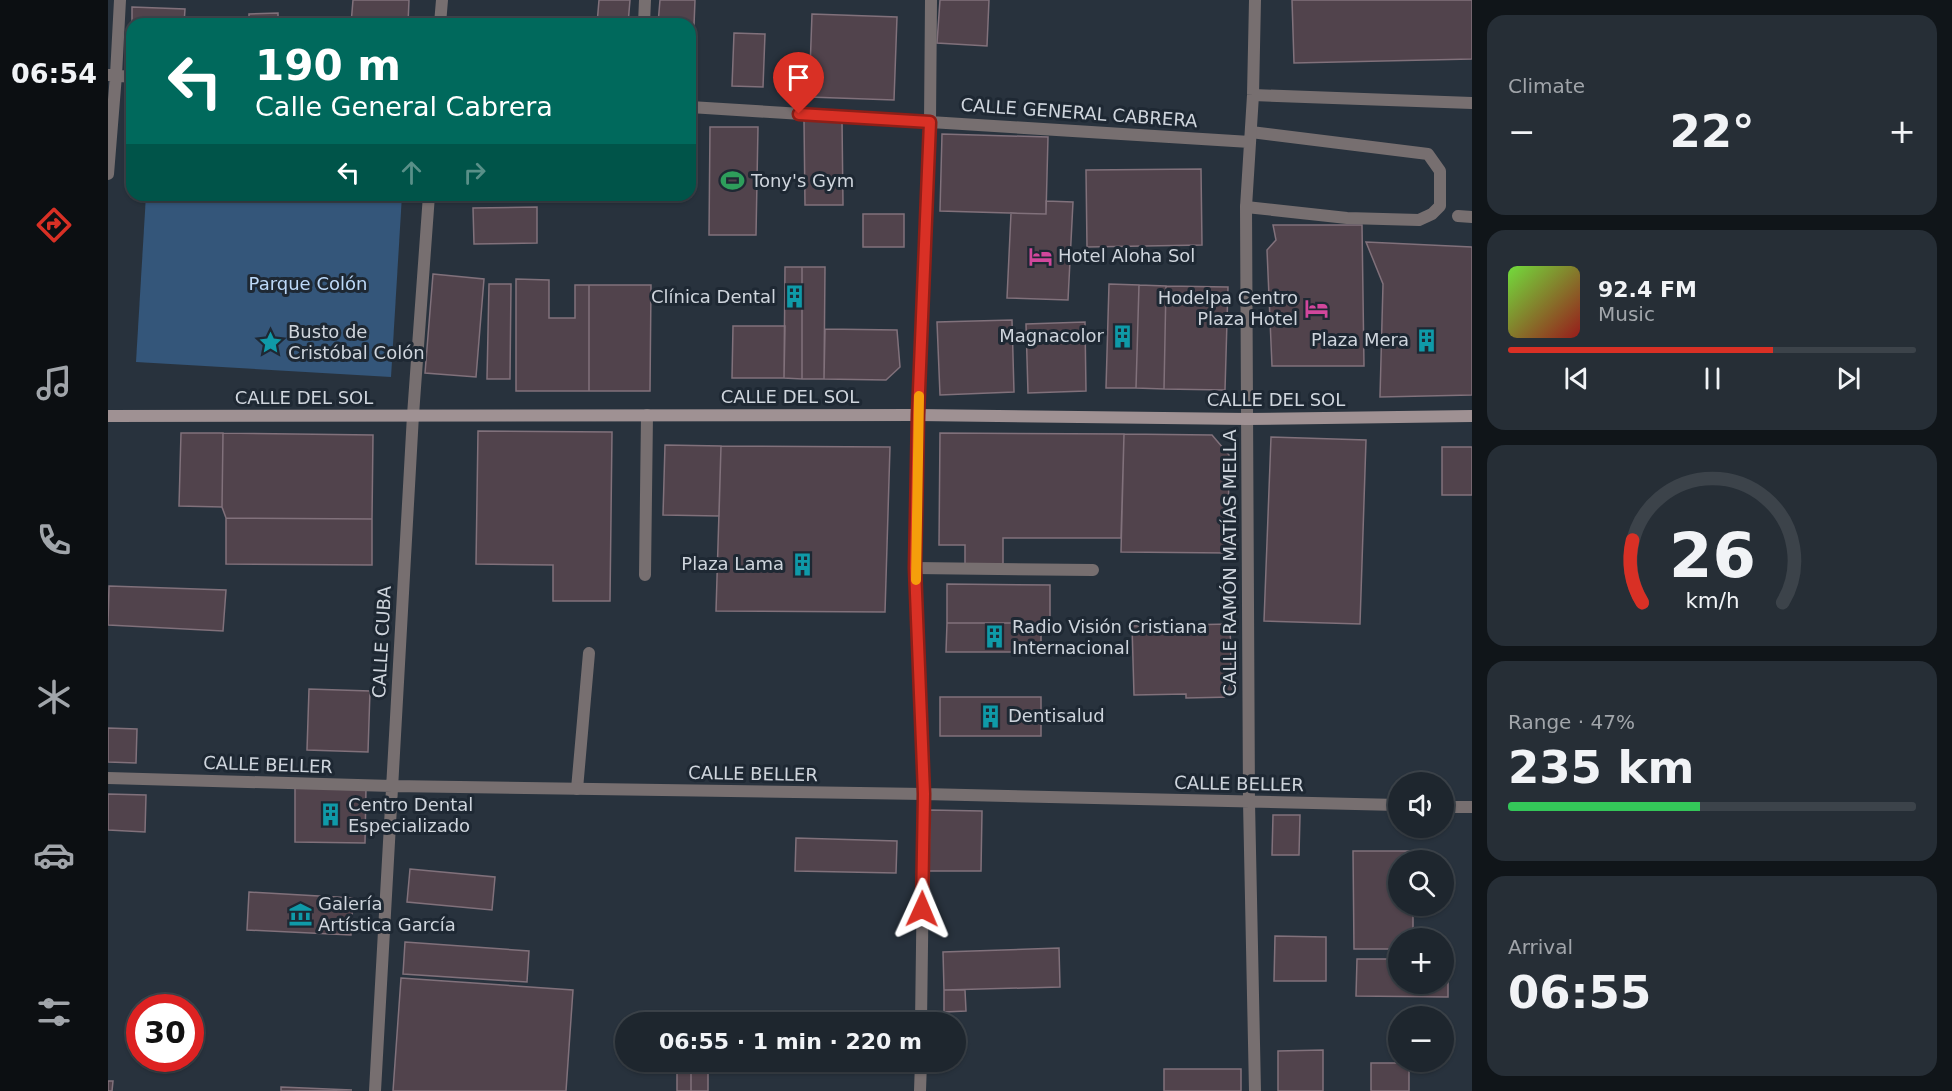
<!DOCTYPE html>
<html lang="en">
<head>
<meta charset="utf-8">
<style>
	body { margin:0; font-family:"DejaVu Sans",sans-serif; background:#262e36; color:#f1f3f6; height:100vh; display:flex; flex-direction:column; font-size:22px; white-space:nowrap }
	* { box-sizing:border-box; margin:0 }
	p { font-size:20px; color:#a1a5aa }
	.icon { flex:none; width:33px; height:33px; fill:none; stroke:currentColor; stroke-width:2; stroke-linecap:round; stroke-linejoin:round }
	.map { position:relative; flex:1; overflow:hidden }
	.side { display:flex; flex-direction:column; gap:15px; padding:15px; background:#101519; width:480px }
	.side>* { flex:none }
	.banner { position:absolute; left:18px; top:18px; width:570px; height:183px; border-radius:18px; box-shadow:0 2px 4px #0004,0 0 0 2px #3c434a; background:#00695c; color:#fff; overflow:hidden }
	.controls { position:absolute; left:1280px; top:772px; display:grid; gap:12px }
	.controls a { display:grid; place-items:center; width:66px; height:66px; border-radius:50%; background:#1e262e; box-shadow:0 2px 4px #0004,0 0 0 2px #3c434a; font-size:30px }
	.speed { position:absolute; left:18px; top:994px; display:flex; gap:12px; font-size:30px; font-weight:700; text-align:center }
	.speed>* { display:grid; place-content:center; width:78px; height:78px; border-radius:50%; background:#1e262e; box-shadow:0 2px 4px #0004,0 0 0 2px #3c434a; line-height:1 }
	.speed .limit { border:9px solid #d22; background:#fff; color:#111 }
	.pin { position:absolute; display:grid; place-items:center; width:51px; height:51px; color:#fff; margin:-62px -26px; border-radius:50% 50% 50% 0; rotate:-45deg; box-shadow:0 0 6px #0007 }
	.pin .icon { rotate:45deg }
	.me { position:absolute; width:66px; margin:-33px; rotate:1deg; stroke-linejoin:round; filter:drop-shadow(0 0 4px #0008) }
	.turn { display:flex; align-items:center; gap:21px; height:126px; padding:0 30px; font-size:27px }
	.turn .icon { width:78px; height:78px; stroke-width:2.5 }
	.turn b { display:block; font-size:42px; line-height:51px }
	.lanes { display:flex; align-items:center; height:57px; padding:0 30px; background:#0003; justify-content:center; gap:30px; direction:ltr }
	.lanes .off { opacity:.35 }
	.big { font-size:45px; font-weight:600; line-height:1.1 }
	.side .card { flex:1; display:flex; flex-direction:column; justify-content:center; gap:9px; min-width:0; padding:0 21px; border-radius:18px; background:#262e36 }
	.side .dial { align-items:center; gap:0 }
	.dial svg { height:156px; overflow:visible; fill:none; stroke:#3c434a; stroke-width:7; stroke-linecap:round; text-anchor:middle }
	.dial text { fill:#f1f3f6; stroke:none }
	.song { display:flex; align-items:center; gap:18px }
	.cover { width:72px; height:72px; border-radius:9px; background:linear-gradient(135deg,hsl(100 70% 55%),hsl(0 70% 35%)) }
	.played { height:6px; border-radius:3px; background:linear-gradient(90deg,#d93025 65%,#3c434a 65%) }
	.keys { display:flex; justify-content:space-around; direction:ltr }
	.heat { display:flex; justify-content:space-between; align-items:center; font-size:33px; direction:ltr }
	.charge { height:9px; border-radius:4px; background:linear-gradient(90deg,#34c759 47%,#3c434a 0) }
	.trip { position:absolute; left:507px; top:1012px; width:351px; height:60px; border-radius:30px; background:#1e262e; box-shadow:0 2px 4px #0004,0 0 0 2px #3c434a; font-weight:600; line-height:60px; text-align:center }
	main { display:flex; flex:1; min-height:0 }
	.tabs { display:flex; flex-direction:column; width:108px; justify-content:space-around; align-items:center; background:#0c0f12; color:#a1a5aa }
	.tabs .icon { width:42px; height:42px }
	.tabs .active { color:#d93025 }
	.tabs b { font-size:27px; color:#f1f3f6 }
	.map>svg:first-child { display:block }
	.green { fill:#34567a }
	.building { fill:#51434c; stroke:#81717b; stroke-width:1.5 }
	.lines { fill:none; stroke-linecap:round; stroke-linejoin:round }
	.lane { stroke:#776f70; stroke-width:12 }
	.street { stroke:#776f70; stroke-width:12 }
	.secondary { stroke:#9f9193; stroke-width:12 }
	.route-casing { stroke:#8d1f18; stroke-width:15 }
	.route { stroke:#d93025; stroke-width:10 }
	.slow { stroke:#f59e0b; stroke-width:10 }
	.labels { text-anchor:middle; stroke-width:6; stroke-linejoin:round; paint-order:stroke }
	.street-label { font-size:18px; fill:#cfd5dd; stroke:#1e2833 }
	.poi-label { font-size:18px; fill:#cfd5dd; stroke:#1e2833; text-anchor:start }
	.park-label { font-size:18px; fill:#bdd9f8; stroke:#1e2833 }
</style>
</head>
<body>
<main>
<nav class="tabs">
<b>06:54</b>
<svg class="icon active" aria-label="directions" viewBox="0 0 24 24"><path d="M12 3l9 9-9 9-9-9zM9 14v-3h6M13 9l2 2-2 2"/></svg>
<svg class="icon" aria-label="music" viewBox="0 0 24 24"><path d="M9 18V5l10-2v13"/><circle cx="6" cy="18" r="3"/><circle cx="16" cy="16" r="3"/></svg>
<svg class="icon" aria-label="phone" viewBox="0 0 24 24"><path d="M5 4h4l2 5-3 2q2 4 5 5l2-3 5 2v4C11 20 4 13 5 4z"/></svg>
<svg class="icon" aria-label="climate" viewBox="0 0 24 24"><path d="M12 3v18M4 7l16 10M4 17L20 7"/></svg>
<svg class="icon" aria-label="car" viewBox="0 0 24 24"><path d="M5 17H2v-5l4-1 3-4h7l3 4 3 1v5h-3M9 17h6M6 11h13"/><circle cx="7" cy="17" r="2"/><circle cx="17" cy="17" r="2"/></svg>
<svg class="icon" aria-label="filters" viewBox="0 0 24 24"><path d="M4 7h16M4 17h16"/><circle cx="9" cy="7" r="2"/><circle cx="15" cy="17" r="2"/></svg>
</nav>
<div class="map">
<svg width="1364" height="1091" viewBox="0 0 1364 1091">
	<rect width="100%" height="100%" fill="#28323d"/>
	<path class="green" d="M38,195H294L283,377L28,362Z"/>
	<path class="building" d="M245,0H301L300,24H243Z
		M491,0H522L520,24H489Z
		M552,0H587L584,76H582V24H550Z
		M832,0H881L879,46L829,43Z
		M1184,0H1364V59L1186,63Z
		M24,7L77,9L76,24H24Z
		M170,13V24H141V14Z
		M704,14L789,17L786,100L701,97Z
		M398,20L434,24H398Z
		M626,33L657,34L655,87L624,86Z
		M696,120H734L735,205H697Z
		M602,127H650L648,235H601Z
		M834,134L940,137L938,214L832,211Z
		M1093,169L1094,245L979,247L978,170Z
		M346,195H431V201L346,202Z
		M938,201L965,202L960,300L899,298L903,213L938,214Z
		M429,207V243L366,244L365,208Z
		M755,214H796V247H755Z
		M1165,225H1254L1256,366H1164L1159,250L1168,240Z
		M1258,242L1364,247V395L1272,397L1275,284Z
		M677,267H694V379L676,378Z
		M694,267H717L716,379H694Z
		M325,274L376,279L368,377L317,373Z
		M408,279L441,280V318H467V285H481V391H408Z
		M381,284H403L402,379H379Z
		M1001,284L1031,285L1028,388H998Z
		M481,285H543L542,391H481Z
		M1031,285L1058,286L1056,389L1028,388Z
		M1058,286L1120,287L1117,390L1056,389Z
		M904,320L906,392L832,395L829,322Z
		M977,322L978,391L920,393L918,324Z
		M625,326H677L676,378H624Z
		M717,329L789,330L792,367L778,380L716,379Z
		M370,431L504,432L502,601H445V565L368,564Z
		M73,433H115L114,507L71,506Z
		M115,433L265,435L264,519L118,518L114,507Z
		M832,433L1016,434L1013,538H895V563L890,568H857V545H831Z
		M1016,434L1104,435L1121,455L1120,553L1013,552Z
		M1163,437L1258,440L1252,624L1156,621Z
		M557,445L613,446L611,516L555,515Z
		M613,446L782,447L777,612L608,611Z
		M1334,447H1364V495H1334Z
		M118,518L264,519V565L118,564Z
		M839,584L942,585V623H839Z
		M1,586L118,590L115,631L0,625Z
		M839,623H933V652H838Z
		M1122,624L1124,697L1078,698V694L1026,695L1024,626Z
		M201,689L262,691L260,752L199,750Z
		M832,697H933V736H832Z
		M0,728L29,729L28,763L0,762Z
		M187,788H258L257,843L187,842Z
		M0,794L38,795L37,832L0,830Z
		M822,810L874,811L873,871H821Z
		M1165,815H1192L1191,855H1164Z
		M688,838L789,841L788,873L687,871Z
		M1245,851H1305V861H1290V906H1305V939H1290V949H1246Z
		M302,869L387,877L384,910L299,902Z
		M141,892L245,898L243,935L139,930Z
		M1167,936L1218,937V981H1166Z
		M297,942L421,951L419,982L295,974Z
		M951,948L952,987L836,990L835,952Z
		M1249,959H1290V984H1335V959H1340V997L1248,996Z
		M293,978L465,990L458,1091H285Z
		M836,990H857L858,1011L836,1012Z
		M1215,1050V1091H1170V1051Z
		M569,1062H583V1091H569Z
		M583,1062H600V1091H583Z
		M1263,1063H1301V1091H1263Z
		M1056,1069H1133V1091H1056Z
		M0,1081H5L4,1091H0Z
		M173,1087L244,1090L173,1091Z"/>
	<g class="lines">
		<path class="lane" d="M536,24L537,0
			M1138,207L1239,218L1311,220L1324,214L1332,206V171L1320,154L1143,132
			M1350,216L1364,217
			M807,568L985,570
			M537,575L539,415
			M469,789L481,653"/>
		<path class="street" d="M332,24L334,0
			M1,75L24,77
			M1145,95L1364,103
			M582,107L1142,142
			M0,174L8,75L12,0
			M0,778L284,786L816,794L1290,805
			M1335,807H1364
			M813,1023L816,794L807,568L810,415L822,122L823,0
			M267,1091L305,415L321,195
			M812,1091L813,1062
			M1147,1091L1141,802L1138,207L1145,95L1147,0"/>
		<path class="secondary" d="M0,416L810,415L1139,419L1364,416"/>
	</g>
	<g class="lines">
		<defs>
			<path id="route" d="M691,114L822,122L810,415L807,568L816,794L814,909"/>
		</defs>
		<use href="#route" class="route-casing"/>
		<use href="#route" class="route"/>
		<path class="slow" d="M808,580L811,396"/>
	</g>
	<defs>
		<symbol id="stadium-bare" viewBox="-9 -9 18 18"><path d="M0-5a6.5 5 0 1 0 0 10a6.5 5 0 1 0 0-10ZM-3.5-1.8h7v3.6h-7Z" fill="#2e9e5b" stroke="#1e2833" stroke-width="2.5" paint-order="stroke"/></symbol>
		<symbol id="hotel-bare" viewBox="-9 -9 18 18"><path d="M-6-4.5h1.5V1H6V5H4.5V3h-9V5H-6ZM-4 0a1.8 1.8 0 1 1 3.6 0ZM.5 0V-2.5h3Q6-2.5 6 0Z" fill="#d1479c" stroke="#1e2833" stroke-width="2.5" paint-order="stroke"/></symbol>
		<symbol id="building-bare" viewBox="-9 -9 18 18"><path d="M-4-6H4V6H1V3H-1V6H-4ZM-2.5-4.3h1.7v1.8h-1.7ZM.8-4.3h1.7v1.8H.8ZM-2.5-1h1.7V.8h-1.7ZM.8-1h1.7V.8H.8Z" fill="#0f9aa8" stroke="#1e2833" stroke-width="2.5" paint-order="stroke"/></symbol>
		<symbol id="sight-bare" viewBox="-9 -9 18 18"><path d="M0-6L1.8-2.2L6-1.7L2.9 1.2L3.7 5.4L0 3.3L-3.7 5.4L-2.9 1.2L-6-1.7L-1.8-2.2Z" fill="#0f9aa8" stroke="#1e2833" stroke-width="2.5" paint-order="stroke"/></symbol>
		<symbol id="museum-bare" viewBox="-9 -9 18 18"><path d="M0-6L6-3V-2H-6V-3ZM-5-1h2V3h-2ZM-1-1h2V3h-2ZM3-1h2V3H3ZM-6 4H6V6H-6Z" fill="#0f9aa8" stroke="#1e2833" stroke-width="2.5" paint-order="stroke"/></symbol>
	</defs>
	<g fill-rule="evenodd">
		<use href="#stadium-bare" x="608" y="164" width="33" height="33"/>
		<use href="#hotel-bare" x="916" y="240" width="33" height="33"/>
		<use href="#building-bare" x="670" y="280" width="33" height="33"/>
		<use href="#hotel-bare" x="1192" y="292" width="33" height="33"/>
		<use href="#building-bare" x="998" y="320" width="33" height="33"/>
		<use href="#building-bare" x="1302" y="324" width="33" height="33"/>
		<use href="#sight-bare" x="146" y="326" width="33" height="33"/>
		<use href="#building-bare" x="678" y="548" width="33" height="33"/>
		<use href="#building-bare" x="870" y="620" width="33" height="33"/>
		<use href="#building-bare" x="866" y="700" width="33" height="33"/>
		<use href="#building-bare" x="206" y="798" width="33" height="33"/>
		<use href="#museum-bare" x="176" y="898" width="33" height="33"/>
	</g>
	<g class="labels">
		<g class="street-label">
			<text transform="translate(971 113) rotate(4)" y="6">CALLE GENERAL CABRERA</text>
			<text x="682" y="403">CALLE DEL SOL</text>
			<text x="196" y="404">CALLE DEL SOL</text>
			<text x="1168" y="406">CALLE DEL SOL</text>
			<text transform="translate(1122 563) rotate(-90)" y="6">CALLE RAMÓN MATÍAS MELLA</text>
			<text transform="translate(274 642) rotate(-87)" y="6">CALLE CUBA</text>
			<text transform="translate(160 765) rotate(2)" y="6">CALLE BELLER</text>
			<text transform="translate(645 774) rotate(1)" y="6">CALLE BELLER</text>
			<text transform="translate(1131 784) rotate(1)" y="6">CALLE BELLER</text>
		</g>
		<g class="poi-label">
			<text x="643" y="187">Tony's Gym</text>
			<text x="950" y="262">Hotel Aloha Sol</text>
			<text x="668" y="303" text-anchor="end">Clínica Dental</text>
			<text x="1190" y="304" text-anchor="end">Hodelpa Centro<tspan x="1190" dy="21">Plaza Hotel</tspan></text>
			<text x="180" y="338">Busto de<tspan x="180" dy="21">Cristóbal Colón</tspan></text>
			<text x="996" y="342" text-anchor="end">Magnacolor</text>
			<text x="1301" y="346" text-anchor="end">Plaza Mera</text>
			<text x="676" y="570" text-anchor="end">Plaza Lama</text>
			<text x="904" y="633">Radio Visión Cristiana<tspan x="904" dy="21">Internacional</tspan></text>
			<text x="900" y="722">Dentisalud</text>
			<text x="240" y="811">Centro Dental<tspan x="240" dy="21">Especializado</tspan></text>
			<text x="210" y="910">Galería<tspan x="210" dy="21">Artística García</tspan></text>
		</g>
		<g class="park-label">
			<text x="200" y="290">Parque Colón</text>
		</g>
	</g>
</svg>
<div class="controls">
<a><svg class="icon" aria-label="sound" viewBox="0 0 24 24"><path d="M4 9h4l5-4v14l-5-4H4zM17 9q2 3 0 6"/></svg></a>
<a><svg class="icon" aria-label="search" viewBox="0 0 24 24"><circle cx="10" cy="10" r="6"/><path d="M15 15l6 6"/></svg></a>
<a>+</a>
<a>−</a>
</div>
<div class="speed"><div class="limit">30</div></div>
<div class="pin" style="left:691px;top:114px;background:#d93025"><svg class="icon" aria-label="arrive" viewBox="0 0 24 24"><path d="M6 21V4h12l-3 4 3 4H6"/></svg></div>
<svg class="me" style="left:814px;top:909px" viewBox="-20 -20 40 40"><path d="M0-17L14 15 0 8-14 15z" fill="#d93025" stroke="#fff" stroke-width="4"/></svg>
<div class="trip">06:55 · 1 min · 220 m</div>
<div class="banner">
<div class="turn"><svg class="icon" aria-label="left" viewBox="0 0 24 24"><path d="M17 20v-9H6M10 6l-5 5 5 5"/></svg><div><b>190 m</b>Calle General Cabrera</div></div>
<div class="lanes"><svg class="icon" aria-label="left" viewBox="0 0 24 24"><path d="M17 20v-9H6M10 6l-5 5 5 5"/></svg><svg class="icon off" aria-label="ahead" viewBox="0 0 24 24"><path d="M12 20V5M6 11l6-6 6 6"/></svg><svg class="icon off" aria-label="right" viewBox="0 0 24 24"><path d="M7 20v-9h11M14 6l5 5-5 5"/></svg></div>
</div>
</div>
<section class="side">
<div class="card"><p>Climate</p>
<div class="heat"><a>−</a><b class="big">22°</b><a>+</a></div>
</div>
<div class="card">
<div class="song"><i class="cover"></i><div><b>92.4 FM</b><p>Music</p></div></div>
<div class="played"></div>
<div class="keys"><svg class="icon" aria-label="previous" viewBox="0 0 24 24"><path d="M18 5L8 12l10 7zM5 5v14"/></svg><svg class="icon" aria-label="pause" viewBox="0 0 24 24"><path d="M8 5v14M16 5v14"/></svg><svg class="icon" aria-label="next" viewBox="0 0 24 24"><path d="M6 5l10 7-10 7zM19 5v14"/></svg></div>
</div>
<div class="card dial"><svg viewBox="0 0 100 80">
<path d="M14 69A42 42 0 1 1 86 69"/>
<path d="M14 69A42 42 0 0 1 9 37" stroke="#d93025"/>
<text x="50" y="56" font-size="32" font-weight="700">26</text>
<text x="50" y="72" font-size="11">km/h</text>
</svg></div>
<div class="card"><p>Range · 47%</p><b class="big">235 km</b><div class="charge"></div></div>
<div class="card"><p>Arrival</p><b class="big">06:55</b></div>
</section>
</main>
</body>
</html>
